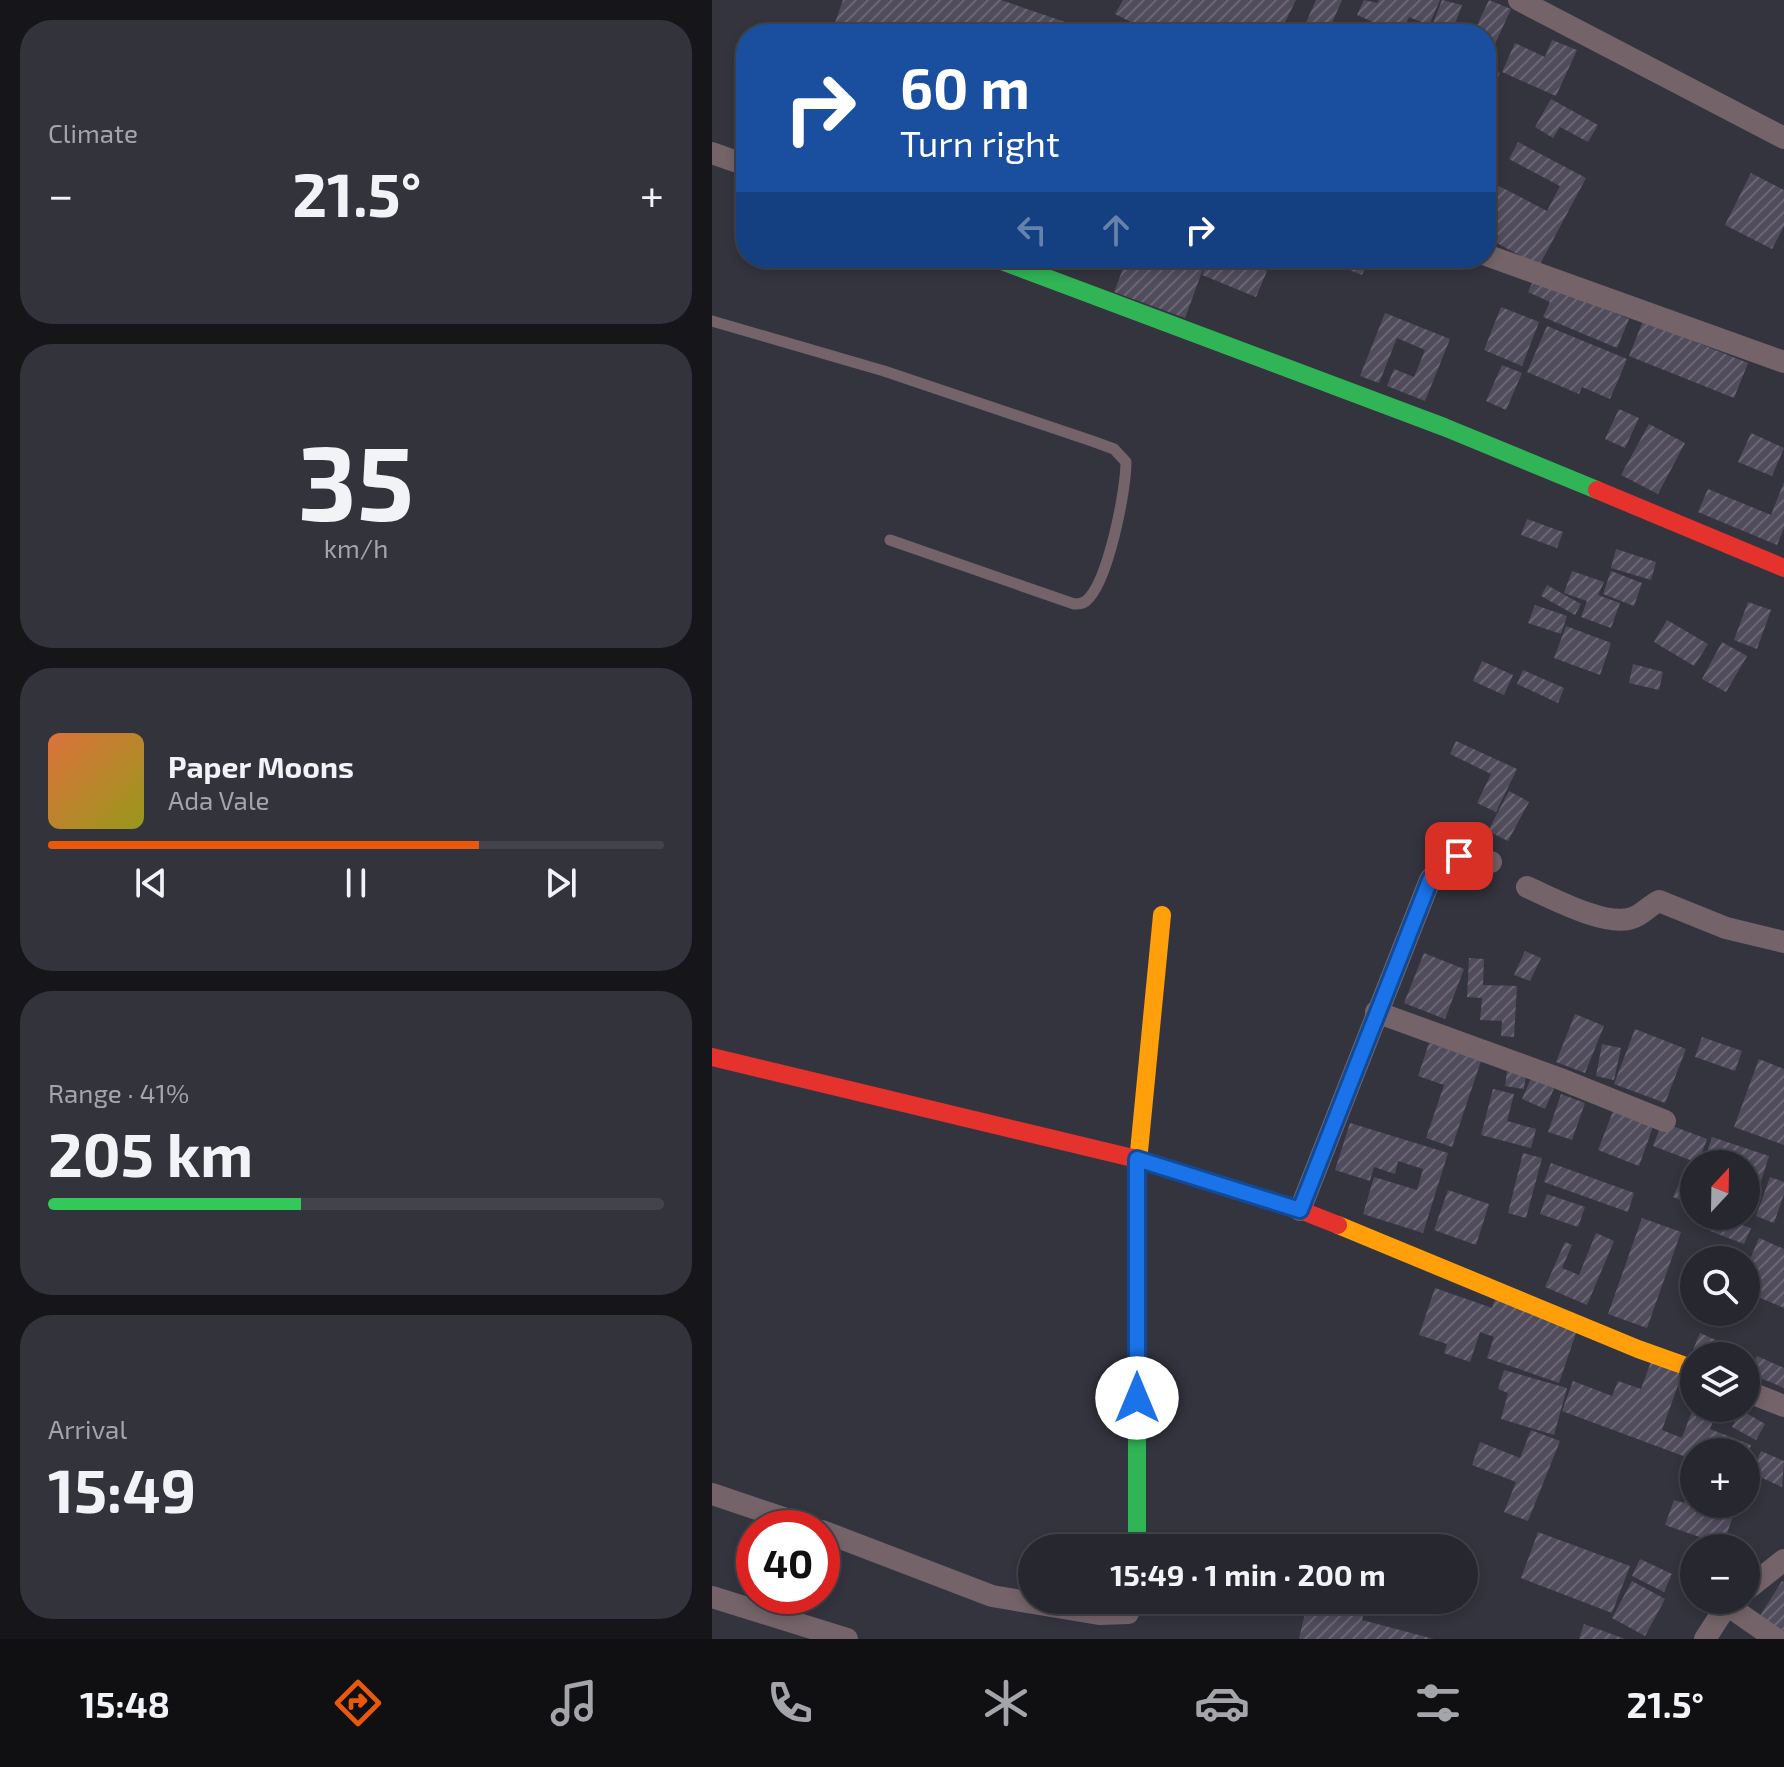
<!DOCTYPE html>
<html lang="en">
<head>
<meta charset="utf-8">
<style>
	body { margin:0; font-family:"Exo 2",sans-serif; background:#33333b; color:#f1f3f6; height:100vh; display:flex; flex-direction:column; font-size:30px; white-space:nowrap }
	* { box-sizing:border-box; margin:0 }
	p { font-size:26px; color:#a4a5aa }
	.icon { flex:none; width:44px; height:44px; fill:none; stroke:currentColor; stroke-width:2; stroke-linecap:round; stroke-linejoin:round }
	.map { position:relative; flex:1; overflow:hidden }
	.drawer { display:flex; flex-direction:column; gap:20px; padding:20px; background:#15151a; width:712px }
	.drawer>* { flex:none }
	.banner { position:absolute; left:24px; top:24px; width:760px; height:244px; border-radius:32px; box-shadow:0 4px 12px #0003,0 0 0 2px #43444b; background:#1a4fa0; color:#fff; overflow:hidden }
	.needle { width:52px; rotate:22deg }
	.tools { position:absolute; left:968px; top:1150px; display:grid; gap:16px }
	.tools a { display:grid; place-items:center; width:80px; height:80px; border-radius:50%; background:#27272f; box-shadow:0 4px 12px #0003,0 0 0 2px #43444b; font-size:40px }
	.speed { position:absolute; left:24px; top:1510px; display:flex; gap:16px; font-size:40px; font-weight:700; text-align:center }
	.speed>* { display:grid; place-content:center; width:104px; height:104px; border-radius:50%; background:#27272f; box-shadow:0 4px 12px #0003,0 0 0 2px #43444b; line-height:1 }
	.speed .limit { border:12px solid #d22; background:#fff; color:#111 }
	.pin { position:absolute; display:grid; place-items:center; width:68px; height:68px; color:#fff; margin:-34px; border-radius:16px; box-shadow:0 4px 12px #0006 }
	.me { position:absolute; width:88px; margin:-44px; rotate:0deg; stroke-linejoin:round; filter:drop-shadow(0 0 6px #0008) }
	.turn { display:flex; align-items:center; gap:28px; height:168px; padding:0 32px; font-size:36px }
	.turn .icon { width:104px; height:104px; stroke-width:2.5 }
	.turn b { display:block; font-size:56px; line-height:68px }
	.lanes { display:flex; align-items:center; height:76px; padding:0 32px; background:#0003; justify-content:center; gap:40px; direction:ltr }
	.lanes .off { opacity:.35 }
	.big { font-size:60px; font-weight:700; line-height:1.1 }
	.drawer .widget { flex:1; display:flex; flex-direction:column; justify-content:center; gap:12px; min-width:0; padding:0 28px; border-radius:32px; background:#33333b }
	.drawer .dial { align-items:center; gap:0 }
	.dial b { font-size:104px; line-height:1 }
	.song { display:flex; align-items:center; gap:24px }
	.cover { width:96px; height:96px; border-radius:12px; background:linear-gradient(135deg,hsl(20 70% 55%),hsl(60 70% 35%)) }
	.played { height:8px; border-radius:4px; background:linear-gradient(90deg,#ea580c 70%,#43444b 70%) }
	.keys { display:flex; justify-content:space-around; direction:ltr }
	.heat { display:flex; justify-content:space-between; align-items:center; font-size:44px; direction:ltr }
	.charge { height:12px; border-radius:6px; background:linear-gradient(90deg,#34c759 41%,#43444b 0) }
	.trip { position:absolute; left:306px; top:1534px; width:460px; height:80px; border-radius:40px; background:#27272f; box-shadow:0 4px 12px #0003,0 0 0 2px #43444b; font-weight:700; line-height:80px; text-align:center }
	.dock { display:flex; height:128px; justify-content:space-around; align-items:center; background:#101013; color:#a4a5aa }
	.dock .icon { width:56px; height:56px }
	.dock .selected { color:#ea580c }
	.dock b { font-size:36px; color:#f1f3f6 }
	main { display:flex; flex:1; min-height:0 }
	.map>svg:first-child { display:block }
	.building { fill:url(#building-hatch) }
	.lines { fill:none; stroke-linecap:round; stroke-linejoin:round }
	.lane { stroke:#746469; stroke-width:11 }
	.street { stroke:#746469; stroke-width:22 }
	.fast { stroke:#30b455; stroke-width:18 }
	.slow { stroke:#ff9f0a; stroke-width:18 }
	.jam { stroke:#e5322d; stroke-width:18 }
	.route-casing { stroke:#114b97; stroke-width:20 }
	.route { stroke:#1a73e8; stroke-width:14 }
</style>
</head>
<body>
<main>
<section class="drawer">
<div class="widget"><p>Climate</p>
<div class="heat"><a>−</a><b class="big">21.5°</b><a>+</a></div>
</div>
<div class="widget dial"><b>35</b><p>km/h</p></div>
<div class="widget">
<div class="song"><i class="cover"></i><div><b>Paper Moons</b><p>Ada Vale</p></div></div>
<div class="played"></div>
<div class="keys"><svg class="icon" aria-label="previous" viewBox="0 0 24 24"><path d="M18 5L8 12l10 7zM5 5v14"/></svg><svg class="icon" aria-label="pause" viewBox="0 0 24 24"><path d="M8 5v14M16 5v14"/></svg><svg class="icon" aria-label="next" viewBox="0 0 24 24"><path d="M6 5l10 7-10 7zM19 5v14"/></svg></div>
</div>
<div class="widget"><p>Range · 41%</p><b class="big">205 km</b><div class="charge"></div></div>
<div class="widget"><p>Arrival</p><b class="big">15:49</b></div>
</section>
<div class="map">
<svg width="1072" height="1639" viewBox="0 0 1072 1639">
	<defs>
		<pattern id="building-hatch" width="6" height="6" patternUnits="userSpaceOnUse" patternTransform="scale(2)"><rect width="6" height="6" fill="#514c5c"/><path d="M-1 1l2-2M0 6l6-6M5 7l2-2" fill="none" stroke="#6a6674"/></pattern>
	</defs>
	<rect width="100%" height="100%" fill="#34343f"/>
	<path class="building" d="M131,0H289L382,32L381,34H119Z
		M411,0H584L567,34H443L403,14Z
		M604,0H630L615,34H589Z
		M652,0L665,3L667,0H728L717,25L697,17L689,34H654L659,21L645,15Z
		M730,0L750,5L739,34H717Z
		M777,0L799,9L782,46L774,42V34H761Z
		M840,40L865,50L844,96L790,72L803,43L833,57Z
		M774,66L788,73L781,88L774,84Z
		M839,99L886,125L876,142L848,127L841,138L823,127Z
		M806,142L874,178L827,266L774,237V210L787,186L835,211L848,186L797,159Z
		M1039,173L1072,190V226L1060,249L1013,225Z
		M415,258H495L473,318L402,292Z
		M497,258H523L555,271L544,297L490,275Z
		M608,258H657L650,275Z
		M822,279L917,319L905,348L831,317L838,302L816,292Z
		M789,307L827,322L810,366L772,350Z
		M673,313L738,339L713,401L675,386L682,369L702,377L713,350L685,338L667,383L648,376Z
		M931,321L1036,363L1022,398L917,356Z
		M835,326L915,359L898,399L870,387L867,394L815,372Z
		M790,365L810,373L794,410L774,401Z
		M907,409L927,418L913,448L893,439Z
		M937,424L973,443L946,494L909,475Z
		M1039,433L1072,448L1060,476L1026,462Z
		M1072,482V528L1065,545L986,512L996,489L1059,515Z
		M815,519L851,532L845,548L809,535Z
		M904,549L944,562L939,580L899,568Z
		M860,571L892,582L886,595L908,603L899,628L869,617L875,601L852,593Z
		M899,571L930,583L922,606L891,594Z
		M835,585L869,604L863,615L829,596Z
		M1036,602L1059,610L1045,649L1022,640Z
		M823,605L855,616L849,634L816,623Z
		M955,620L996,644L982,666L942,642Z
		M854,626L899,643L888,675L842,658Z
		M1010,642L1035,656L1014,692L990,679Z
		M770,661L801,675L792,695L761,681Z
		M921,664L951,672L947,690L917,683Z
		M811,670L852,688L846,703L805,684Z
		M744,741L805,769L784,812L765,803L779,774L738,754Z
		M797,791L817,802L796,841L776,831Z
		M813,951L829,958L818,981L802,975Z
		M712,953L752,969L733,1019L692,1003Z
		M757,958L772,959L771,985L805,986L802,1037L789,1036L790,1021L768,1020L770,998L755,997Z
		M863,1014L892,1026L873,1073L844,1062Z
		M923,1029L974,1049L953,1103L902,1084Z
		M990,1037L1030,1051L1023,1071L983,1057Z
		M717,1043L769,1061L740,1147L714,1138L732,1085L706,1076Z
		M890,1044L909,1048L902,1080L884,1076Z
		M1047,1059L1072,1069V1145L1022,1127Z
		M824,1067L847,1077L833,1109L810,1099Z
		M795,1071L814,1073L812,1089L793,1086Z
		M781,1089L802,1094L795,1121L824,1129L819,1148L769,1135Z
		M849,1094L873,1103L860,1140L836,1132Z
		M903,1106L943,1121L927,1166L886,1150Z
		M950,1122L995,1139L986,1163L941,1146Z
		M638,1123L736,1153L711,1233L651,1214L662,1177L705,1190L711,1169L686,1161L683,1174L662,1167L658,1181L623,1170Z
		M1000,1137L1057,1156L1042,1203L1034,1200V1164H1013L1015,1159L995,1152Z
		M811,1153L830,1158L814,1218L796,1213Z
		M839,1163L922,1193L916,1212L832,1182Z
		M975,1166L982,1170V1196L978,1204L961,1197Z
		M1058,1177L1072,1182V1194L1062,1223L1044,1216Z
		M736,1190L777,1204L764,1245L722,1230Z
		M835,1194L873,1207L866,1227L828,1214Z
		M1004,1216L1039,1228L1032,1244L998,1231Z
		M930,1218L969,1232L935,1328L896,1314Z
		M884,1233L902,1241L875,1305L833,1287L853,1242L860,1245L850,1268L867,1275Z
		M1047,1238L1072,1249V1308L1034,1292V1269Z
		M723,1288L780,1308L783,1299L866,1327L847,1383L775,1358L782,1337L768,1332L758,1362L732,1353L735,1344L707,1335Z
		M988,1333L1015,1345L1011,1356H996L981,1350Z
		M1045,1356L1072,1368V1388L1037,1373Z
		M940,1359L971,1371L950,1430L970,1438L981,1408L1003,1416L998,1429L1039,1445L1034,1458V1452H982V1460L850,1411L861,1381L900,1396L906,1381L929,1389Z
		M792,1370L855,1388L842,1435L789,1419L796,1393L786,1389Z
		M1029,1410L1053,1424L1044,1440L1020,1427Z
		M819,1430L848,1441L816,1521L792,1512L804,1482L760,1465L768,1442L808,1458Z
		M1049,1451L1072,1461L1070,1487L1039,1473Z
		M982,1477V1504H1025L1011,1545L953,1525L962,1500L972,1503Z
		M826,1532L918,1566L900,1613L809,1578Z
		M928,1559L960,1574L952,1592L920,1576Z
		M920,1581L953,1599L933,1636L900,1618Z
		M1070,1581L1072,1582V1634L1046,1619Z
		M596,1600H654L650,1620L722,1639H587Z
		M872,1624L913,1639H867Z"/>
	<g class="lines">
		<path class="lane" d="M0,321L172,371L380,441L402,449L414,462C414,491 396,583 374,601C370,604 367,604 362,604L178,540"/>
		<path class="street" d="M807,0L1072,138
			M0,153L34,165
			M774,255L1072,362
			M815,887C840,898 893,927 920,918C929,916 938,905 947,901L1014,928L1072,942
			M664,1012L846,1078L953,1121
			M588,1210L718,880C741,853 746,855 779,862
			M1034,1391L1072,1406
			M0,1494L101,1528
			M110,1531L280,1596L387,1614L416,1613L421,1600
			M1034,1590L1072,1560
			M0,1597L135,1639
			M1015,1605L1064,1639
			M993,1639L1015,1605L1021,1600"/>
		<path class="fast" d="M282,258L732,427L885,490
			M425,1172V1548"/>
		<path class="slow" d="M425,1172L450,915
			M626,1225L926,1349L982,1369"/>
		<path class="jam" d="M885,490L1072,568
			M0,1057L425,1159L588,1210L626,1225"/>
	</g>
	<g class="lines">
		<defs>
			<path id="route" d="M425,1398V1159L588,1210L718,880L734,861L747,856"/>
		</defs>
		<use href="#route" class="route-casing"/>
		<use href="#route" class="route"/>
	</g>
</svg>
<div class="tools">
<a><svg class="needle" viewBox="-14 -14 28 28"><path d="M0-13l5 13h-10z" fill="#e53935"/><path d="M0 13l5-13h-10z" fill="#a4a5aa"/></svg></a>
<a><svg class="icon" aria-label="search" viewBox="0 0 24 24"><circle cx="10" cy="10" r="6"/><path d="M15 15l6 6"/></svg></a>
<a><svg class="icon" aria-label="layers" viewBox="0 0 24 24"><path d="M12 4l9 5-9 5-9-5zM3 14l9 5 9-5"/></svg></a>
<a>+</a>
<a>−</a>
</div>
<div class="speed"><div class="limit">40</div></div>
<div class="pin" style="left:747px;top:856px;background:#d93025"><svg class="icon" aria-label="arrive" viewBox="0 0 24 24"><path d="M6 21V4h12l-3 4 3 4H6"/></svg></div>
<svg class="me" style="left:425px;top:1398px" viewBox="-20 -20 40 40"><circle r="19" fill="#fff"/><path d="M0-13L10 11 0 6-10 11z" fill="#1a73e8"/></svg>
<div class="trip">15:49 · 1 min · 200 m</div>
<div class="banner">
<div class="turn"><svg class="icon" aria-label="right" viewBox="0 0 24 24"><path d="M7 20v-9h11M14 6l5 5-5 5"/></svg><div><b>60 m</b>Turn right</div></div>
<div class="lanes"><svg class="icon off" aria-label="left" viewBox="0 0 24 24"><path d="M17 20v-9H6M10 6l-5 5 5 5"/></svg><svg class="icon off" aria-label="ahead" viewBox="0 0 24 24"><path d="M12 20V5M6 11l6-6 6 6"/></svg><svg class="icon" aria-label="right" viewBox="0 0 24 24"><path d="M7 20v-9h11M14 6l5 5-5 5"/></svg></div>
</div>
</div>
</main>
<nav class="dock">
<b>15:48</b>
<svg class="icon selected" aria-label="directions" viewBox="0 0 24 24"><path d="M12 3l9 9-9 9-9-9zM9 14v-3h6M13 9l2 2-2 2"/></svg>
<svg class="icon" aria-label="music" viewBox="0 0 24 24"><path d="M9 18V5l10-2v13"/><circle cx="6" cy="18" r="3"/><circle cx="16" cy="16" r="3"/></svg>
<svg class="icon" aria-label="phone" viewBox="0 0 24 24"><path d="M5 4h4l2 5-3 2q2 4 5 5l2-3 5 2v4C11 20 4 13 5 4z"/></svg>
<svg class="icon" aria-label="climate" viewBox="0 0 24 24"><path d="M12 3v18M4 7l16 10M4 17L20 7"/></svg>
<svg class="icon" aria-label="car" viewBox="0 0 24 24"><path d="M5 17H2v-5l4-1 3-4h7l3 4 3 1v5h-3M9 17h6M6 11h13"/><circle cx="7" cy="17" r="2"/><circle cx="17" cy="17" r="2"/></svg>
<svg class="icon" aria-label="filters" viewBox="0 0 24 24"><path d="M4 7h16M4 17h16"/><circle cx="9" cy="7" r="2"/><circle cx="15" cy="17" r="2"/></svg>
<b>21.5°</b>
</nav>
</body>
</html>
